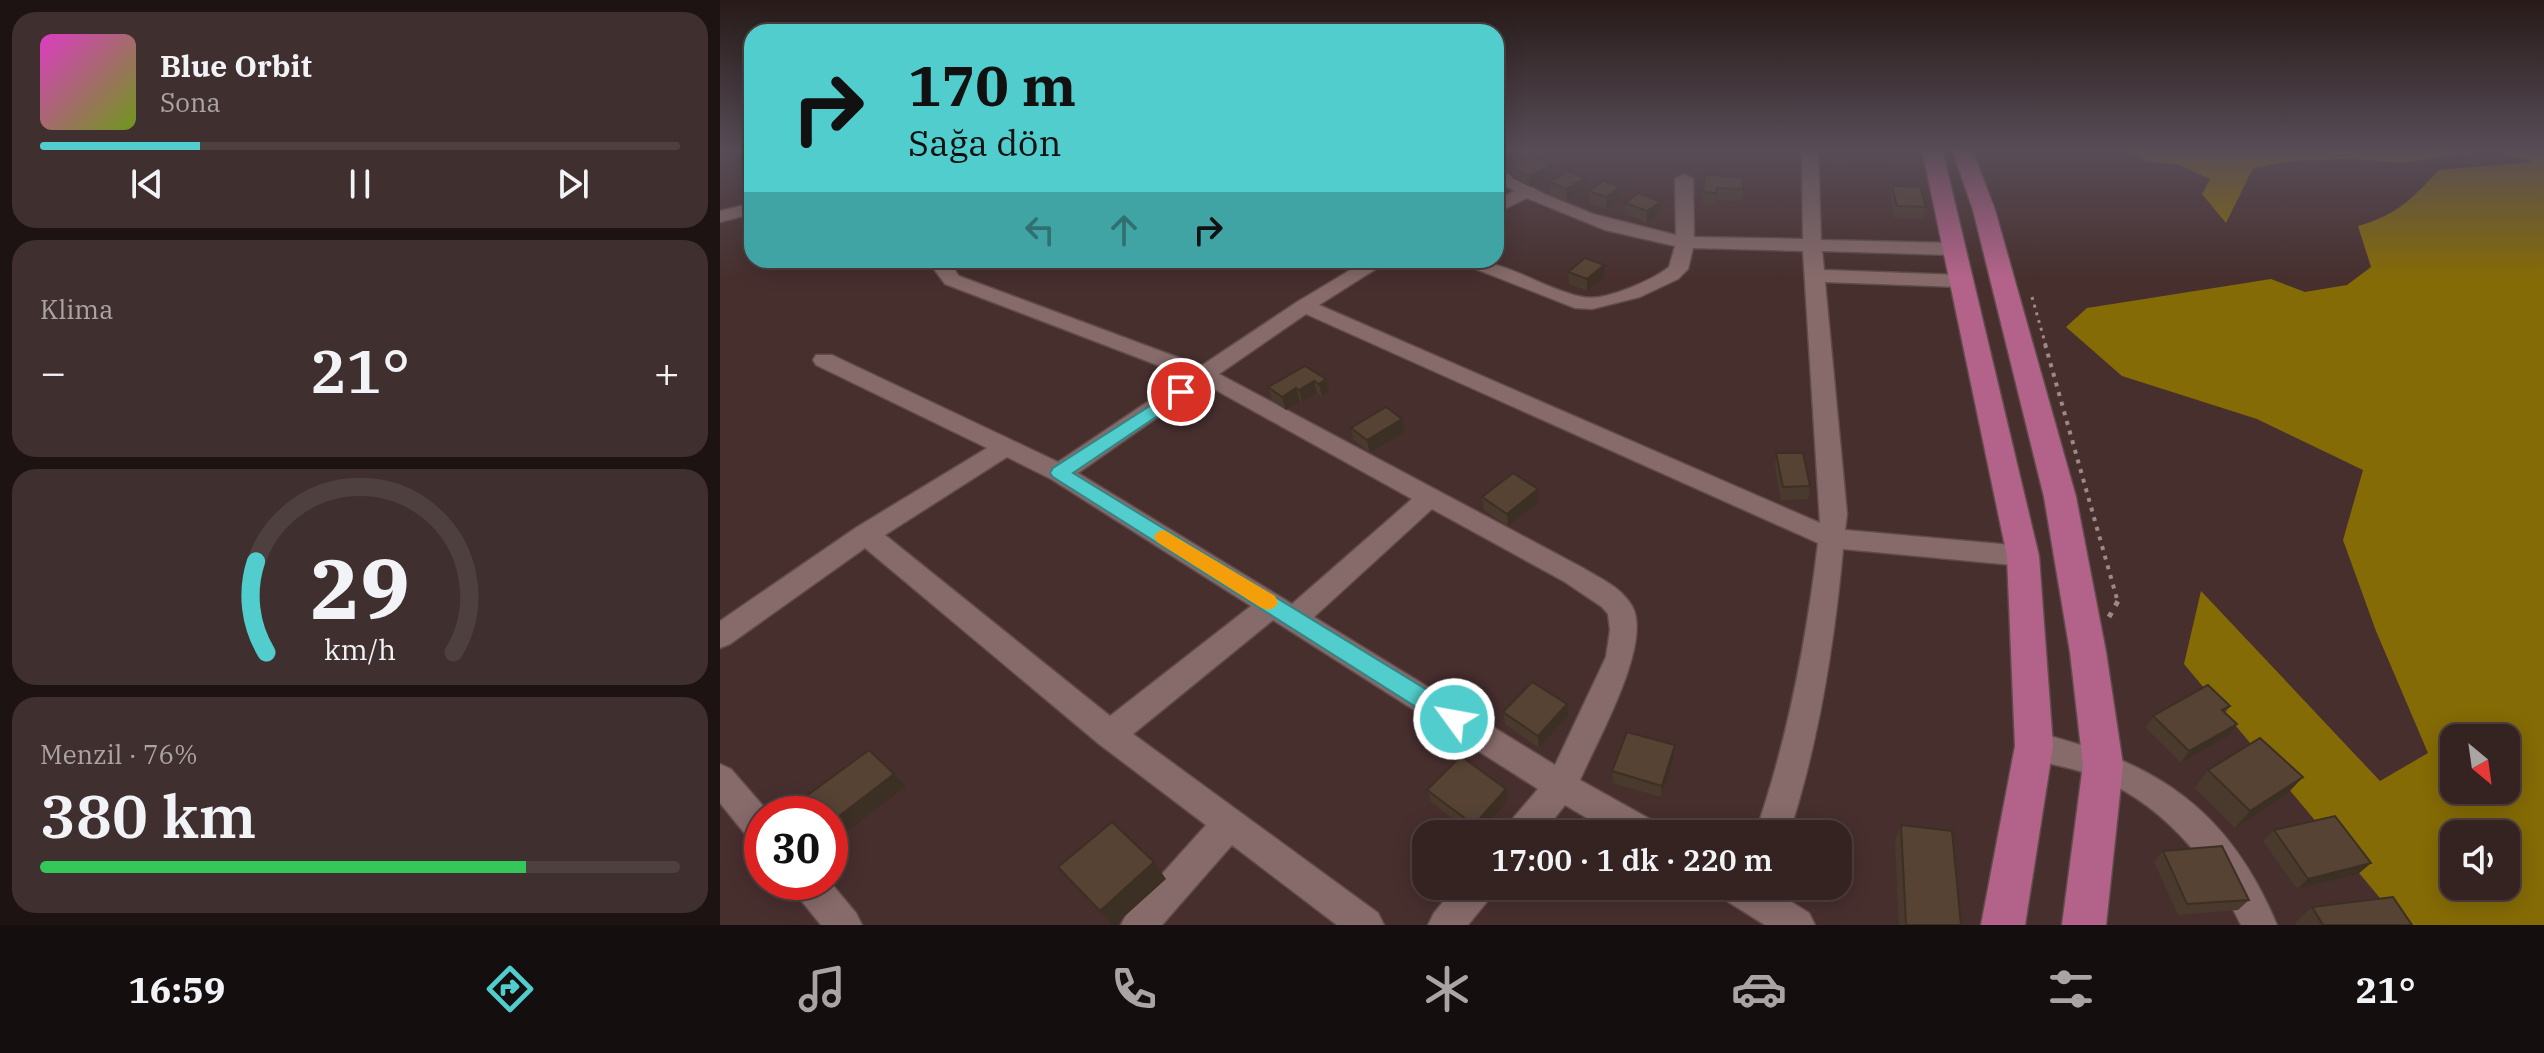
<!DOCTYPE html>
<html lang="tr">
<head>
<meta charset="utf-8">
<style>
	body { margin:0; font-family:"IBM Plex Serif",serif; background:#402f2f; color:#f1f3f6; height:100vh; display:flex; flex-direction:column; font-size:30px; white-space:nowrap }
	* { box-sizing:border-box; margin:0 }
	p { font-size:26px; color:#aaa4a5 }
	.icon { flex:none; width:44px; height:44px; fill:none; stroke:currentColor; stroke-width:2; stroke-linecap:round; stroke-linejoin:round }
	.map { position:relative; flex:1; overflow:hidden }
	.details { display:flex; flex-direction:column; gap:12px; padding:12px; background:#1d1313; width:720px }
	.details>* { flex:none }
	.top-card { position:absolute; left:24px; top:24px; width:760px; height:244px; border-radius:24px; box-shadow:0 4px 20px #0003,0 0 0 2px #4f4040; background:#52cdcd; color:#111; overflow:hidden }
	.needle { width:52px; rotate:151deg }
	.tools { position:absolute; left:1720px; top:724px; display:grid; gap:16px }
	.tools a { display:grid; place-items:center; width:80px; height:80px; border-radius:16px; background:#352322; box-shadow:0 4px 20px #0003,0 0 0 2px #4f4040; font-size:40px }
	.speed { position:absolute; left:24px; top:796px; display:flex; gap:16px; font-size:40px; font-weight:700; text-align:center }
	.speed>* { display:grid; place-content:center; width:104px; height:104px; border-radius:50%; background:#352322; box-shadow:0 4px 20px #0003,0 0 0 2px #4f4040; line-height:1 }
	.speed .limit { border:12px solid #d22; background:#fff; color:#111 }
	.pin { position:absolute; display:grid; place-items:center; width:68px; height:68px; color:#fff; margin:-34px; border:4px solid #fff; border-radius:50%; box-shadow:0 2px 8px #0007 }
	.me { position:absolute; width:88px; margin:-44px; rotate:302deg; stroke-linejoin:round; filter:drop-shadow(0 0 6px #0008) }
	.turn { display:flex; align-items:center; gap:28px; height:168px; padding:0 32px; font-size:36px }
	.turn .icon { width:104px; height:104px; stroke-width:2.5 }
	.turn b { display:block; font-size:56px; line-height:68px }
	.lanes { display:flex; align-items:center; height:76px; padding:0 32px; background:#0003; justify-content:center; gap:40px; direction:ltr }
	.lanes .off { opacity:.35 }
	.big { font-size:60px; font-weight:600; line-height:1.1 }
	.details .widget { flex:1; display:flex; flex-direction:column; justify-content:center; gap:12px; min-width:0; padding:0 28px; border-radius:24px; background:#402f2f }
	.details .dial { align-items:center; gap:0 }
	.dial svg { height:208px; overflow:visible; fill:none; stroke:#4f4040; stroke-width:7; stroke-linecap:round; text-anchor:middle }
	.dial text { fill:#f1f3f6; stroke:none }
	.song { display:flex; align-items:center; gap:24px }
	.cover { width:96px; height:96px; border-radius:12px; background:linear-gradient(135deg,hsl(310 70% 55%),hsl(80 70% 35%)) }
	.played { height:8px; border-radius:4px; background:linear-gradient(90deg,#52cdcd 25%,#4f4040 25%) }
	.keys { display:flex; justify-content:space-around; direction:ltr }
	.heat { display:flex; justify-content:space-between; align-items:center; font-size:44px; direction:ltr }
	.charge { height:12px; border-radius:6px; background:linear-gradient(90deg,#34c759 76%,#4f4040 0) }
	.trip { position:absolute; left:692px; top:820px; width:440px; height:80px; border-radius:24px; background:#352322; box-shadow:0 4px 20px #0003,0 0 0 2px #4f4040; font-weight:600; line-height:80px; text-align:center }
	.tabs { display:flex; height:128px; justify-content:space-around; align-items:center; background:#150e0e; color:#aaa4a5 }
	.tabs .icon { width:56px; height:56px }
	.tabs .on { color:#52cdcd }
	.tabs b { font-size:36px; color:#f1f3f6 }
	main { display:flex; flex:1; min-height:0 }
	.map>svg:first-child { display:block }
	.forest { fill:#856b06; fill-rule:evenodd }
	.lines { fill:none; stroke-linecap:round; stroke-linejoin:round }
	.minor-casing { stroke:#614c4b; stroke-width:3 }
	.major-casing { stroke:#614c4b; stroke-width:3 }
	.path-far2 { stroke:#9d8988; stroke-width:3; stroke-dasharray:3 5; stroke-linecap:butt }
	.path-far1 { stroke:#9d8988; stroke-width:4; stroke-dasharray:4 6; stroke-linecap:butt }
	.path { stroke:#9d8988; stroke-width:5; stroke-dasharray:5 8; stroke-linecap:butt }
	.minor { fill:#876b6a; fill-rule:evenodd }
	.major { fill:#b36389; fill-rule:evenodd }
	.wall { fill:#4a3a2d }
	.shaded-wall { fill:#3c2f24 }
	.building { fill:#564334; stroke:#3c2f24; stroke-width:2 }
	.route { fill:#52cdcd; stroke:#358585; stroke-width:2 }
	.slow { fill:#f59e0b }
</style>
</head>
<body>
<main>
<section class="details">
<div class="widget">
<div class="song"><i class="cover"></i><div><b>Blue Orbit</b><p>Sona</p></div></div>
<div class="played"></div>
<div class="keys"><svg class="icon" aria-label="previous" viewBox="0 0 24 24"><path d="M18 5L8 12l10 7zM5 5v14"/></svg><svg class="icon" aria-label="pause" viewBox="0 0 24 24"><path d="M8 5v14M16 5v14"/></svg><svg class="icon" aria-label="next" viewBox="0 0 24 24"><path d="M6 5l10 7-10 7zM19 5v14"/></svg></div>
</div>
<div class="widget"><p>Klima</p>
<div class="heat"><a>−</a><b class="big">21°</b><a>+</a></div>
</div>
<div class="widget dial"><svg viewBox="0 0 100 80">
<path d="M14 69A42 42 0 1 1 86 69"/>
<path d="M14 69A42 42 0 0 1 10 34" stroke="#52cdcd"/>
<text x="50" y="56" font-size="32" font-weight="700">29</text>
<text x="50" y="72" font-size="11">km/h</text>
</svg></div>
<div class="widget"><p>Menzil · 76%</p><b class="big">380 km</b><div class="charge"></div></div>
</section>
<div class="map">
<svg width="1824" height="925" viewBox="0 0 1824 925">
	<rect width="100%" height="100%" fill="#472f2e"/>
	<path class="forest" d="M1405,149H1424L1433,154L1437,149H1824V925H1676L1670,910L1464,664L1481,591L1660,781L1708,753L1656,631L1623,540L1643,470L1537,419L1402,376L1346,327L1367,308L1551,279L1585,292L1627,285L1651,267L1638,226C1678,214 1691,200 1719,170L1813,162L1778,152L1729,155L1683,163L1629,159L1571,161L1533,168L1506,223L1482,194L1490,179L1459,165L1427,161ZM1734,738H1786V790H1734ZM1734,834H1786V886H1734Z"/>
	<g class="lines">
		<defs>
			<path id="minor" d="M1082,149H1098L1101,240L1233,243L1242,249L1233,255L1102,251L1104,270L1240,275L1250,281L1240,287L1105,282L1127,514L1125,530L1303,546L1312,549L1316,556L1312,563L1303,566L1123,549C1114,646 1099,741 1069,834H1035C1068,739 1086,643 1098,543L586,314L499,374L863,568C881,579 901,587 912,606C933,643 877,741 860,780L937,823L942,834H894L845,805L822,834H784L789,823L818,789L553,620L413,734L658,913L664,925H617L512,845L442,925H401L407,913L486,825L379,744L145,548L10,644L0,648V621L137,527L267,448L96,365L93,360L96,355H112L338,462L466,376L225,284L214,269L221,260H241L234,269L239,276L481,366L577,302L647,260H670L599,305L1100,523L1083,251L973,248L968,269L958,279L920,297L872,309L855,308L743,264L740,260C791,260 818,288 863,297C884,302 933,280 949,267L955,246L885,230L807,198L776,213V201L794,191L776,180V168L824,194L873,214L956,235L955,179L964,174L973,179L974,237L1083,239ZM485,384L692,499L572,604L358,473ZM287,457L331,479L531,606L390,716L165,535ZM712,509L845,582L882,607L888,614L890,630L886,657L835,765L594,617Z
				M32,203V214L0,222V211Z
				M1314,732C1434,761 1508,807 1557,925H1521C1490,859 1438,799 1368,774C1347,766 1324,764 1303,756L1299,746L1303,736Z
				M0,764L11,769L50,814H42V845L30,840L0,803Z
				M71,882H110L136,913L142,925H101L76,894Z
				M736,886H775L770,898L748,925H708L714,913Z
				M997,886H1046L1089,913L1095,925H1045L1002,898Z"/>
			<path id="major" d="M1202,149H1222L1319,556L1333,746L1305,925H1261L1295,746L1287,556Z
				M1232,149H1252L1275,210L1356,497L1386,652L1403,765L1386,925H1342L1363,765L1350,652L1324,497L1253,210Z"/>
		</defs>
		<use href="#minor" class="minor-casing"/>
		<use href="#major" class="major-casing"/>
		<path class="path-far2" d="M1312,297L1326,346"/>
		<path class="path-far1" d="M1325,344L1397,599"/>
		<path class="path" d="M1389,617L1398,601L1397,597"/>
		<use href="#minor" class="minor"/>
		<use href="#major" class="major"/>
	</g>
	<path class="wall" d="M1039,149H1072L1071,162H1040Z
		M1103,149H1134L1135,153L1133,164L1107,165Z
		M1165,149H1196L1198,155L1195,166H1169Z
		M832,165L833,176L810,187L792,178L791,167Z
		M1023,177L1022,201L996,200L995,205L983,204V192Z
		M866,178V190L847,201L830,194V182Z
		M1172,186L1206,207L1203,219L1174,218L1170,197Z
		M869,191L900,199L886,209L870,203Z
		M941,202L940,213L927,223L905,214V203Z
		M884,265V277L867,291L849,284L848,272Z
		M606,379L609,392L602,396L597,393L582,403L580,401L566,410L552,400L548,387Z
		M631,428L685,432L650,453L634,440Z
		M1056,453L1090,486L1088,499L1061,500L1055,466Z
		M818,489L819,502L788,526L764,510L762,497Z
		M1510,706L1505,713L1508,736L1461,763L1426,728L1433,716Z
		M783,712L848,716L819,748L785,724Z
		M955,745L954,757L941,797L893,783L892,771Z
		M1488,770L1567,794L1515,828L1475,788Z
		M786,789L788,800L759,834H753L711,802L707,790Z
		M1181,825L1241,925H1179L1175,841Z
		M1554,830L1651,863L1638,874L1577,889L1543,841Z
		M1443,851L1529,900L1518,910L1458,915L1434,862Z
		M1592,907L1692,925H1576L1575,923Z"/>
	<path class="shaded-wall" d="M832,165L833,176L810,187L809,176Z
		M866,178V190L847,201L846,189Z
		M900,187V199L886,209V197Z
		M941,202L940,213L927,223V211Z
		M884,265V277L867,291V279Z
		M606,379L609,392L602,396L599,384Z
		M594,381L597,393L582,403L579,390Z
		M576,388L580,401L566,410L562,397Z
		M682,419L685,432L650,453L647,440Z
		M818,489L819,502L788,526L787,514Z
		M847,704L848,716L819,748L818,736Z
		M1517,724L1508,736L1461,763L1469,751Z
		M955,745L954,757L941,797L942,786Z
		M174,774L186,786L123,834L110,823Z
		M1583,777L1567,794L1515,828L1530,811Z
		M786,789L788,800L759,834H756L754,825Z
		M434,862L446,879L395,925H392L380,911Z
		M1651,863L1638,874L1577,889L1588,879Z"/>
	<path class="building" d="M1041,149H1072V151L1041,150Z
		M1107,149H1134L1135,153H1109Z
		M1169,149H1196L1198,155L1171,154Z
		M814,156L832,165L809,176L791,167Z
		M848,171L866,178L846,189L830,182Z
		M985,175L1023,177V189L997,188L996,193L983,192Z
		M883,181L900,187L886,197L869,191Z
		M1172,186L1200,187L1206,207L1177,206Z
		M919,193L941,202L927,211L905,203Z
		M865,258L884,265L867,279L848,272Z
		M585,366L606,379L599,384L594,381L579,390L576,388L562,397L548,387Z
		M666,407L682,419L647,440L631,428Z
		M1056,453H1083L1090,486L1063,487Z
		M793,473L818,489L787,514L762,497Z
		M812,682L847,704L818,736L783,712Z
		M1488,685L1510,706L1502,710L1517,724L1469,751L1433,716Z
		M907,732L955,745L942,786L892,771Z
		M1540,738L1583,777L1530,811L1488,770Z
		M149,750L174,774L110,823V814H102L85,797Z
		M741,756L786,789L754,825L707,790Z
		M1615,816L1651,863L1588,879L1554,830Z
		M392,822L434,862L380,911L338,867Z
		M1181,825L1232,831L1241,925H1186Z
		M1502,846L1529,900L1467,904L1443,851Z
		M1673,897L1692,925H1603L1592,907Z"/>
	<linearGradient id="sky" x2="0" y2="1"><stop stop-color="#271a19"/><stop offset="0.54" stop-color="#584d57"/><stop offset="1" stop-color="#584d57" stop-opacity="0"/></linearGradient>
	<rect width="1824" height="278" fill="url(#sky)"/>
	<path class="route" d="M461,386L470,392L467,396L353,473L743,712L746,719L743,726L734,729L726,726L333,477L330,473L333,468Z"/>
	<path class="slow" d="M444,530L555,596L558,602L555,607L548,610L540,607L437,542L434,537L437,532Z"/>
</svg>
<div class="tools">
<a><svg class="needle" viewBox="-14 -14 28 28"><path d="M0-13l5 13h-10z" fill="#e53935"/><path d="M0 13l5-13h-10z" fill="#aaa4a5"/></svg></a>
<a><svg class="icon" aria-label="sound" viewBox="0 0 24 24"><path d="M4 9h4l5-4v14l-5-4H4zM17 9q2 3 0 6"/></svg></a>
</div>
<div class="speed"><div class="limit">30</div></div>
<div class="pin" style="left:461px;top:392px;background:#d93025"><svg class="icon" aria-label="arrive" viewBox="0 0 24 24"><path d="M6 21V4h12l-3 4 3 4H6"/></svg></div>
<svg class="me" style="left:734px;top:719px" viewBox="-20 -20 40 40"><circle r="17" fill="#52cdcd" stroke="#fff" stroke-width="3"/><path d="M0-11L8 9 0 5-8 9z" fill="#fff"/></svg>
<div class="trip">17:00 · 1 dk · 220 m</div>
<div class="top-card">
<div class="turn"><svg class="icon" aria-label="right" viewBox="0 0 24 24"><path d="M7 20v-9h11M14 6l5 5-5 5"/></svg><div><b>170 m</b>Sağa dön</div></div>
<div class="lanes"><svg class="icon off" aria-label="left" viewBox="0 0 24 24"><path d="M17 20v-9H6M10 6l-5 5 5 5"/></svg><svg class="icon off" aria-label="ahead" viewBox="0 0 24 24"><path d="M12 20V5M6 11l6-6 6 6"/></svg><svg class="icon" aria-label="right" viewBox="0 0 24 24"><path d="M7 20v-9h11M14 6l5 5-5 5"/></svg></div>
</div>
</div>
</main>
<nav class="tabs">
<b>16:59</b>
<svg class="icon on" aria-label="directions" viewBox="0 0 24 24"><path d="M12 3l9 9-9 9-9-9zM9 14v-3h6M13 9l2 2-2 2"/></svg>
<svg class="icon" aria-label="music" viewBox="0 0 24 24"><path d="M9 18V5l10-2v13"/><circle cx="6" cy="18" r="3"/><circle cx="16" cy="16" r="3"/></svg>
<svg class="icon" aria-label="phone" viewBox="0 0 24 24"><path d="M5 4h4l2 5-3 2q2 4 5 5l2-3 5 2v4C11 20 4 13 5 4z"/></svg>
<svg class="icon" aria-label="climate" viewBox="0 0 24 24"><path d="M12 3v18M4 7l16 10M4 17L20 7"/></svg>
<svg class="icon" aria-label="car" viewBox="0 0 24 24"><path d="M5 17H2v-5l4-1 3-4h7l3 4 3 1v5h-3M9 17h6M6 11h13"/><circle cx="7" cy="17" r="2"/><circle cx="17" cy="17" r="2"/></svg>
<svg class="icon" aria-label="filters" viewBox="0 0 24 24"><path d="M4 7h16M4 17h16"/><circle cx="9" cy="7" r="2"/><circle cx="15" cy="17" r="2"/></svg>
<b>21°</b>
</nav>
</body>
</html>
